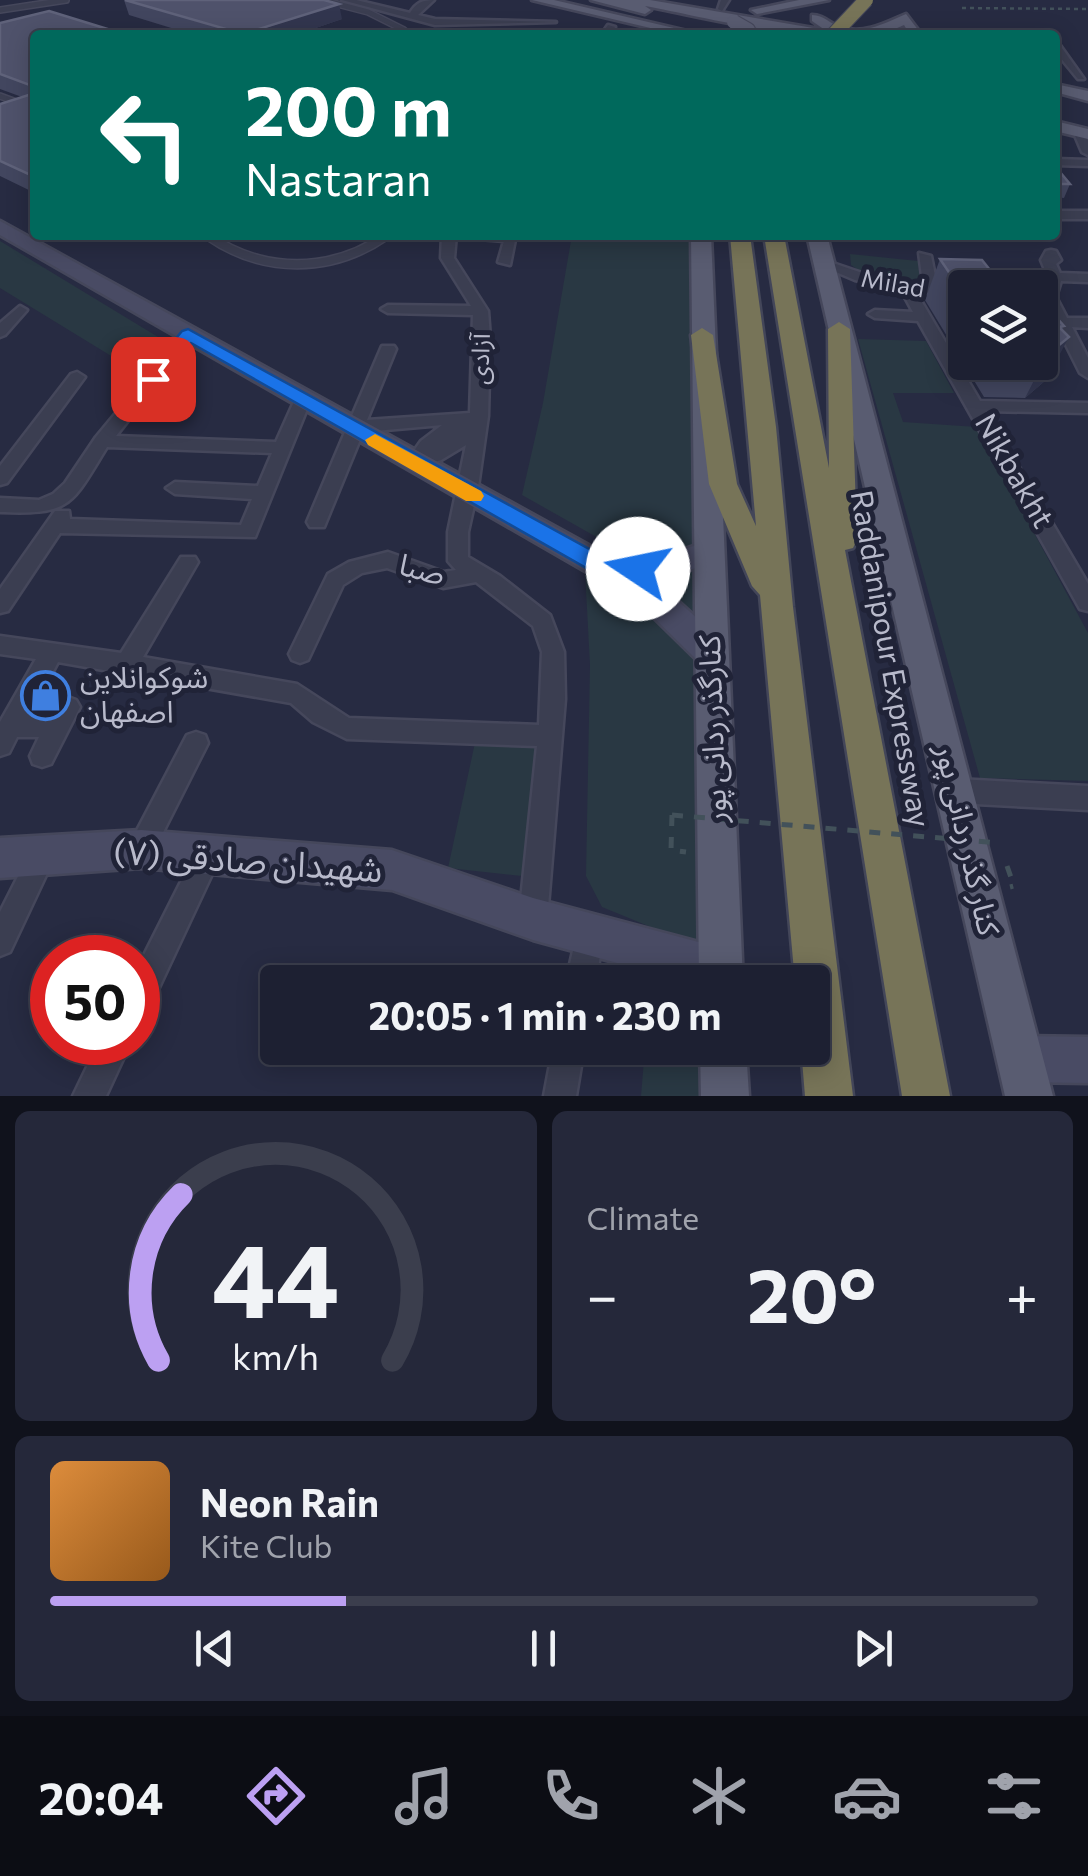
<!DOCTYPE html>
<html lang="en">
<head>
<meta charset="utf-8">
<style>
	body { margin:0; font-family:Commissioner,"Noto Sans Arabic",sans-serif; background:#25283a; color:#f1f3f6; height:100vh; display:flex; flex-direction:column; font-size:38px; white-space:nowrap }
	* { box-sizing:border-box; margin:0 }
	p { font-size:32px; color:#a0a3ac }
	.icon { flex:none; width:55px; height:55px; fill:none; stroke:currentColor; stroke-width:2; stroke-linecap:round; stroke-linejoin:round }
	.map { position:relative; height:1096px; overflow:hidden }
	.drawer { display:flex; flex-direction:column; gap:15px; padding:15px; background:#10121c; flex:1 }
	.drawer>* { flex:none }
	.hud { position:absolute; left:30px; top:30px; width:1030px; height:210px; border-radius:10px; box-shadow:0 5px 25px #0003,0 0 0 2px #3b3e4d; background:#00695c; color:#fff; overflow:hidden }
	.fabs { position:absolute; left:948px; top:270px; display:grid; gap:20px }
	.fabs a { display:grid; place-items:center; width:110px; height:110px; border-radius:10px; background:#1d2032; box-shadow:0 5px 25px #0003,0 0 0 2px #3b3e4d; font-size:50px }
	.speed { position:absolute; left:30px; top:935px; display:flex; gap:20px; font-size:50px; font-weight:700; text-align:center }
	.speed>* { display:grid; place-content:center; width:130px; height:130px; border-radius:50%; background:#1d2032; box-shadow:0 5px 25px #0003,0 0 0 2px #3b3e4d; line-height:1 }
	.speed .limit { border:15px solid #d22; background:#fff; color:#111 }
	.pin { position:absolute; display:grid; place-items:center; width:85px; height:85px; color:#fff; margin:-42px; border-radius:20px; box-shadow:0 5px 15px #0006 }
	.me { position:absolute; width:110px; margin:-55px; rotate:281deg; stroke-linejoin:round; filter:drop-shadow(0 0 8px #0008) }
	.turn { display:flex; align-items:center; gap:35px; height:210px; padding:0 50px; font-size:45px }
	.turn .icon { width:130px; height:130px; stroke-width:2.5 }
	.turn b { display:block; font-size:70px; line-height:85px }
	.big { font-size:75px; font-weight:700; line-height:1.1 }
	.drawer .tile { flex:1; display:flex; flex-direction:column; justify-content:center; gap:15px; min-width:0; padding:0 35px; border-radius:15px; background:#25283a }
	.drawer .dial { align-items:center; gap:0 }
	.dial svg { height:260px; overflow:visible; fill:none; stroke:#3b3e4d; stroke-width:7; stroke-linecap:round; text-anchor:middle }
	.dial text { fill:#f1f3f6; stroke:none }
	.song { display:flex; align-items:center; gap:30px }
	.cover { width:120px; height:120px; border-radius:15px; background:linear-gradient(135deg,hsl(30 70% 55%),hsl(30 70% 35%)) }
	.played { height:10px; border-radius:5px; background:linear-gradient(90deg,#bca0f2 30%,#3b3e4d 30%) }
	.keys { display:flex; justify-content:space-around; direction:ltr }
	.heat { display:flex; justify-content:space-between; align-items:center; font-size:55px; direction:ltr }
	.drawer .tiles { flex:1; display:grid; gap:15px; grid-template-columns:1fr 1fr }
	.tile:last-child { grid-column:span 2 }
	.trip { position:absolute; left:260px; top:965px; width:570px; height:100px; border-radius:10px; background:#1d2032; box-shadow:0 5px 25px #0003,0 0 0 2px #3b3e4d; font-weight:700; line-height:100px; text-align:center }
	.tab-bar { display:flex; height:160px; justify-content:space-around; align-items:center; background:#0c0d14; color:#a0a3ac }
	.tab-bar .icon { width:70px; height:70px }
	.tab-bar .current { color:#bca0f2 }
	.tab-bar b { font-size:45px; color:#f1f3f6 }
	.map>svg:first-child { display:block }
	.green { fill:#293843 }
	.lines { fill:none; stroke-linecap:round; stroke-linejoin:round }
	.lane-far1-casing { stroke:#45475b; stroke-width:8 }
	.lane-casing { stroke:#45475b; stroke-width:11 }
	.street-casing { stroke:#45475b; stroke-width:5 }
	.secondary-casing { stroke:#45475b; stroke-width:5 }
	.primary-casing { stroke:#45475b; stroke-width:5 }
	.highway-casing { stroke:#434659; stroke-width:5 }
	.path-far1 { stroke:#42515a; stroke-width:2.5; stroke-dasharray:4 4; stroke-linecap:butt }
	.path { stroke:#42515a; stroke-width:5; stroke-dasharray:11 11; stroke-linecap:butt }
	.lane-far1 { stroke:#3b3e51; stroke-width:5 }
	.lane { stroke:#3b3e51; stroke-width:8 }
	.street { fill:#3b3e51; fill-rule:evenodd }
	.secondary { fill:#494b64; fill-rule:evenodd }
	.primary { fill:#595c71; fill-rule:evenodd }
	.highway { fill:#777458; fill-rule:evenodd }
	.primary-bridge-casing { stroke:#45475b; stroke-width:16; stroke-linecap:butt }
	.highway-bridge-casing { stroke:#434659; stroke-width:16; stroke-linecap:butt }
	.path-bridge { stroke:#42515a; stroke-width:5; stroke-dasharray:11 11; stroke-linecap:butt }
	.primary-bridge { stroke:#595c71; stroke-width:14 }
	.highway-bridge { stroke:#777458; stroke-width:14 }
	.wall { fill:#42465f }
	.shaded-wall { fill:#32364f }
	.building { fill:#4f526b; stroke:#5f627a; stroke-width:2.5 }
	.route { fill:#1a73e8; stroke:#114b97; stroke-width:2.5 }
	.slow { fill:#f59e0b }
	.labels { text-anchor:middle; stroke-width:10; stroke-linejoin:round; paint-order:stroke }
	.far-street-label { font-size:25px; fill:#b8bacb; stroke:#202337 }
	.street-label { font-size:30px; fill:#b8bacb; stroke:#202337 }
	.poi-label { font-size:30px; fill:#b8bacb; stroke:#202337; text-anchor:start }
	.near-street-label { font-size:35px; fill:#b8bacb; stroke:#202337 }
</style>
</head>
<body>
<div class="map">
<svg width="1088" height="1096" viewBox="0 0 1088 1096">
	<rect width="100%" height="100%" fill="#272b42"/>
	<path class="green" d="M572,235H694V544L672,557L639,561L522,495L543,403Z
		M0,241L168,343L139,373L0,288Z
		M850,254L918,261L920,282L867,276L851,265Z
		M858,339L926,341L954,393H893L903,422L977,427L1088,633V781L980,778Z
		M700,569V629L627,574C654,578 675,579 700,569Z
		M585,571L634,598L697,658L702,948L602,907L586,876L590,665Z
		M476,738L554,750L548,859L522,876L448,868Z
		M645,1048H705V1096H641Z"/>
	<g class="lines">
		<defs>
			<path id="lane-far1" d="M322,0L368,12L404,30L402,35
				M0,10L66,0
				M0,96L35,109"/>
			<path id="lane" d="M207,235C263,274 331,274 387,235"/>
			<path id="street" d="M342,0H356L410,13C416,3 422,0 434,0L418,15L435,19L556,22L435,25Z
				M721,0H729L722,11L718,9Z
				M608,25L615,27L609,35H601Z
				M1055,44H1059L1084,79H1078L1055,51Z
				M1079,130L1088,140V155L1082,152L1074,133Z
				M1055,159L1088,160V166L1055,165Z
				M1055,211H1088V219H1055Z
				M442,235H456L454,258L488,311L490,338L488,416L478,487L468,532V557L500,576L550,615L564,652L565,699L547,919L543,929L533,933L523,929L519,919L537,746L347,739L313,722L291,703L58,662L29,716H51L60,700L68,697L76,700L80,707L51,764L42,767L33,764L30,756L39,737H17L9,753L0,756V722L36,659L0,654V636L121,653L181,557H195L198,562L143,657L297,684L349,718L539,725L542,652L533,626L476,582L443,588L387,568L362,573L343,585L308,660L300,663L292,660L289,654L328,574L349,562L388,552L444,572L456,570L448,561V532L466,445L441,460L415,468L406,462L421,441L442,425L363,432L324,527H310L307,522L346,430L344,427L349,423L382,346H394L396,349L367,420L470,413L473,315L388,313L381,309L388,305L471,306L441,258Z
				M472,235H516L510,265L498,262L504,241L479,239Z
				M1051,250L1056,251L1061,260L1056,264L1060,273L1088,274V282L1061,281L1056,297L1067,318H1088V328L1072,327L1088,358V378L1080,373L1044,301H1040V293H1043L1048,277L1041,260L1046,251Z
				M919,253L931,256L937,286L965,288V296L916,292L980,401L1088,403V413L986,411L1088,584V611L1080,609L918,321L875,318L868,314L875,310L913,312L901,290L855,280L817,264L824,260L877,278L923,284Z
				M20,306L27,310L5,335L0,337V323Z
				M188,330L196,335L116,436L276,442L297,395H309L311,399L255,537L60,533L8,611L0,613V589L55,511H69L70,519L241,525L252,499L175,494L166,488L175,482L258,486L272,453L107,447C71,505 72,515 0,512V498L39,500L53,494L65,483L96,437L183,332Z
				M77,372L85,377L7,483L0,485V466L71,374Z
				M196,732L205,735L208,743L150,858L141,862L132,858L128,849L132,840L187,735Z
				M957,779L1088,786V810L957,803L948,799L944,791L948,783Z
				M43,841L52,845L56,854L10,952L0,956V912L34,845Z
				M208,842L217,846L221,855L149,1009L138,1013V967L199,846Z
				M589,920L599,924L603,934L596,982H566L579,924Z
				M99,1042H131L106,1096H73Z
				M553,1048H584L576,1096H544Z"/>
			<path id="secondary" d="M0,221L614,559L664,556L708,541L719,544L723,552L719,560L666,578L649,580L666,590L723,642L728,652L723,662L711,666L699,662L644,608L599,579L0,235Z
				M141,830L392,850L533,898L721,948L737,954L743,970L738,982H687L533,940L392,890L141,868L0,878V838Z
				M1020,1036L1088,1037V1083L1020,1082L1003,1076L997,1059L1003,1042Z"/>
			<path id="primary" d="M532,0H554L704,35H680Z
				M591,0H650L825,30L812,21V15C824,15 830,24 842,28C866,34 885,23 906,14L922,35H910L904,25C846,55 711,18 645,6L651,10L645,14Z
				M799,0H829L757,14L751,10Z
				M1055,84L1088,91V101L1055,92Z
				M1055,121L1088,129V139L1055,131Z
				M691,235H711L743,982H699Z
				M807,235H827L1053,1096H1005Z
				M700,1048H746L749,1096H701Z"/>
			<path id="highway" d="M730,235H750L776,427L793,607L853,1096H805L801,1048H812V982H795L760,595L752,586L709,484L691,335L702,328L713,335L737,484L756,526Z
				M764,235H784L829,468L828,329L839,322L850,329L857,540L853,548L845,550L950,1096H902Z"/>
		</defs>
		<use href="#lane-far1" class="lane-far1-casing"/>
		<use href="#lane" class="lane-casing"/>
		<use href="#street" class="street-casing"/>
		<use href="#secondary" class="secondary-casing"/>
		<use href="#primary" class="primary-casing"/>
		<use href="#highway" class="highway-casing"/>
		<path class="path-far1" d="M962,8L1088,9"/>
		<path class="path" d="M672,815L671,850L686,852
			M1007,866L1014,886L1010,887"/>
		<use href="#lane-far1" class="lane-far1"/>
		<use href="#lane" class="lane"/>
		<use href="#street" class="street"/>
		<use href="#secondary" class="secondary"/>
		<use href="#primary" class="primary"/>
		<use href="#highway" class="highway"/>
		<defs>
			<path id="primary-bridge" d="M734,22L748,30V35"/>
			<path id="highway-bridge" d="M833,35L866,0"/>
		</defs>
		<use href="#primary-bridge" class="primary-bridge-casing"/>
		<use href="#highway-bridge" class="highway-bridge-casing"/>
		<path class="path-bridge" d="M672,815L998,843"/>
		<use href="#primary-bridge" class="primary-bridge"/>
		<use href="#highway-bridge" class="highway-bridge"/>
	</g>
	<path class="wall" d="M124,0L342,19L295,35H194L129,15Z
		M0,23L35,35V193L0,176V104L22,97L0,89Z
		M1055,166L1070,184L1064,198L1055,197Z
		M940,259L990,270L965,288V362H1040V299L1064,326L1046,380L1025,398L984,397L925,300Z"/>
	<path class="shaded-wall" d="M339,4L342,19L295,35H244Z
		M1069,337L1046,380L1025,398L1047,355Z"/>
	<path class="building" d="M125,0H324L339,4L243,34Z
		M49,11L127,35H35V87L0,74V23Z
		M35,93V177L0,161V104Z
		M1055,166L1070,184H1055Z
		M940,259L982,260L990,270H1005L1020,278L1029,288H965V296Z
		M1040,299L1064,326L1059,327L1069,337L1047,355H1040Z"/>
	<path class="route" d="M188,329L613,562L638,561L649,569L638,578L602,577L191,343L159,383H146V375L182,331Z"/>
	<path class="slow" d="M375,434L481,491L484,496L481,501H466L368,445L365,440Z"/>
	<defs>
		<symbol id="shop-ring" viewBox="-11 -11 22 22"><circle r="9.5" fill="#202337" stroke="#3f7fe0" stroke-width="1.5"/><path d="M-5-2.5h2.3a2.7 3.5 0 0 1 5.4 0H5L5.5 6h-11ZM-1.5-2.5h3a1.5 2.3 0 0 0-3 0Z" fill="#3f7fe0"/></symbol>
	</defs>
	<g fill-rule="evenodd">
		<use href="#shop-ring" x="18" y="668" width="55" height="55"/>
	</g>
	<g class="labels">
		<g class="far-street-label">
			<text transform="translate(893 283) rotate(10)" y="9">Milad</text>
			<text transform="translate(480 359) rotate(-88)" y="9">آزادی</text>
		</g>
		<g class="street-label">
			<text transform="translate(1014 471) rotate(60)" y="10">Nikbakht</text>
			<text transform="translate(422 570) rotate(14)" y="10">صبا</text>
			<text transform="translate(890 659) rotate(80)" y="10">Raddanipour Expressway</text>
			<text transform="translate(713 729) rotate(-92)" y="10">کنارگذر ردانی پور</text>
			<text transform="translate(967 840) rotate(77)" y="10">کنار گذر ردانی پور</text>
		</g>
		<g class="poi-label">
			<text x="80" y="688">شوکوانلاین<tspan x="80" dy="34">اصفهان</tspan></text>
		</g>
		<g class="near-street-label">
			<text transform="translate(248 861) rotate(4)" y="12">شهیدان صادقی (۷)</text>
		</g>
	</g>
</svg>
<div class="fabs">
<a><svg class="icon" aria-label="layers" viewBox="0 0 24 24"><path d="M12 4l9 5-9 5-9-5zM3 14l9 5 9-5"/></svg></a>
</div>
<div class="speed"><div class="limit">50</div></div>
<div class="pin" style="left:153px;top:379px;background:#d93025"><svg class="icon" aria-label="arrive" viewBox="0 0 24 24"><path d="M6 21V4h12l-3 4 3 4H6"/></svg></div>
<svg class="me" style="left:638px;top:569px" viewBox="-20 -20 40 40"><circle r="19" fill="#fff"/><path d="M0-13L10 11 0 6-10 11z" fill="#1a73e8"/></svg>
<div class="trip">20:05 · 1 min · 230 m</div>
<div class="hud">
<div class="turn"><svg class="icon" aria-label="left" viewBox="0 0 24 24"><path d="M17 20v-9H6M10 6l-5 5 5 5"/></svg><div><b>200 m</b>Nastaran</div></div>
</div>
</div>
<section class="drawer">
<div class="tiles">
<div class="tile dial"><svg viewBox="0 0 100 80">
<path d="M14 69A42 42 0 1 1 86 69"/>
<path d="M14 69A42 42 0 0 1 21 18" stroke="#bca0f2"/>
<text x="50" y="56" font-size="32" font-weight="700">44</text>
<text x="50" y="72" font-size="11">km/h</text>
</svg></div>
<div class="tile"><p>Climate</p>
<div class="heat"><a>−</a><b class="big">20°</b><a>+</a></div>
</div>
<div class="tile">
<div class="song"><i class="cover"></i><div><b>Neon Rain</b><p>Kite Club</p></div></div>
<div class="played"></div>
<div class="keys"><svg class="icon" aria-label="previous" viewBox="0 0 24 24"><path d="M18 5L8 12l10 7zM5 5v14"/></svg><svg class="icon" aria-label="pause" viewBox="0 0 24 24"><path d="M8 5v14M16 5v14"/></svg><svg class="icon" aria-label="next" viewBox="0 0 24 24"><path d="M6 5l10 7-10 7zM19 5v14"/></svg></div>
</div>
</div>
</section>
<nav class="tab-bar">
<b>20:04</b>
<svg class="icon current" aria-label="directions" viewBox="0 0 24 24"><path d="M12 3l9 9-9 9-9-9zM9 14v-3h6M13 9l2 2-2 2"/></svg>
<svg class="icon" aria-label="music" viewBox="0 0 24 24"><path d="M9 18V5l10-2v13"/><circle cx="6" cy="18" r="3"/><circle cx="16" cy="16" r="3"/></svg>
<svg class="icon" aria-label="phone" viewBox="0 0 24 24"><path d="M5 4h4l2 5-3 2q2 4 5 5l2-3 5 2v4C11 20 4 13 5 4z"/></svg>
<svg class="icon" aria-label="climate" viewBox="0 0 24 24"><path d="M12 3v18M4 7l16 10M4 17L20 7"/></svg>
<svg class="icon" aria-label="car" viewBox="0 0 24 24"><path d="M5 17H2v-5l4-1 3-4h7l3 4 3 1v5h-3M9 17h6M6 11h13"/><circle cx="7" cy="17" r="2"/><circle cx="17" cy="17" r="2"/></svg>
<svg class="icon" aria-label="filters" viewBox="0 0 24 24"><path d="M4 7h16M4 17h16"/><circle cx="9" cy="7" r="2"/><circle cx="15" cy="17" r="2"/></svg>
</nav>
</body>
</html>
